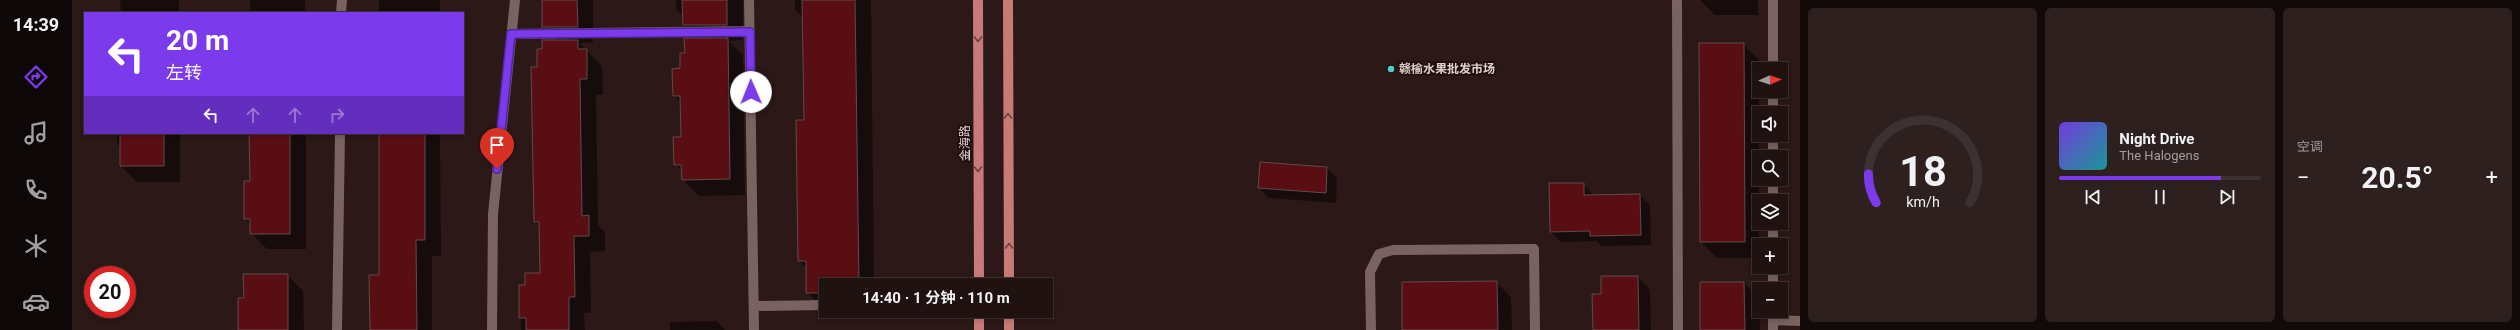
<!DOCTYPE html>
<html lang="zh">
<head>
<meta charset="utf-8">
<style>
	body { margin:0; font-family:Roboto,"Noto Sans SC",sans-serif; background:#2d201f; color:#f1f3f6; height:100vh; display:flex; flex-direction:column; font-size:15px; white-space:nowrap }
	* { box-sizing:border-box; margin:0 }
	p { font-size:13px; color:#a29e9f }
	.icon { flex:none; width:22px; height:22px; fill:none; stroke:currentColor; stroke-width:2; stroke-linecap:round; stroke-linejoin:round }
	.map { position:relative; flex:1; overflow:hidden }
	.side { display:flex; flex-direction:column; gap:8px; padding:8px; background:#120a09; width:720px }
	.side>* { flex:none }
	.banner { position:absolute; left:12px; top:12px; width:380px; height:122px; border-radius:0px; box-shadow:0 2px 6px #0003,0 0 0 1px #3d3231; background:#7c3aed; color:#fff; overflow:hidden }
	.needle { width:26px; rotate:87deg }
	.controls { position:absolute; left:1680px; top:62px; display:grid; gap:8px }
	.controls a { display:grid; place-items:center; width:36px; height:36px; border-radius:0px; background:#201211; box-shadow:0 2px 6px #0003,0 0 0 1px #3d3231; font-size:20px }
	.speed { position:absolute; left:12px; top:266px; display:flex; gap:8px; font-size:20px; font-weight:700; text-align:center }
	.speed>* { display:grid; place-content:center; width:52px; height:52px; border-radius:50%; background:#201211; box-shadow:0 2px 6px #0003,0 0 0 1px #3d3231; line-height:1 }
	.speed .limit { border:6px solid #d22; background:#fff; color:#111 }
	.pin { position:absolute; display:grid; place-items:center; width:34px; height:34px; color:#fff; margin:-41px -17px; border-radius:50% 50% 50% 0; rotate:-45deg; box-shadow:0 0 4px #0007 }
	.pin .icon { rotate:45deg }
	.me { position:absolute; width:44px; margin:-22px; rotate:359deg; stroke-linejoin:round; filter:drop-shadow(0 0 3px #0008) }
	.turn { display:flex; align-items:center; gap:14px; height:84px; padding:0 16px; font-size:18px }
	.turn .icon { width:52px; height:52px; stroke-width:2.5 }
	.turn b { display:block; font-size:28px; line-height:34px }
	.lanes { display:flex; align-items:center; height:38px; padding:0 16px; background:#0003; justify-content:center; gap:20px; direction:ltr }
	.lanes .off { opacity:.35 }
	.big { font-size:30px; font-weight:700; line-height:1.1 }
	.side .card { flex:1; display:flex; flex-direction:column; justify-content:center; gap:6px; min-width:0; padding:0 14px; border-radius:6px; background:#2d201f }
	.side .dial { align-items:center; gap:0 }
	.dial svg { height:104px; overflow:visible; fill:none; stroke:#3d3231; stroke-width:7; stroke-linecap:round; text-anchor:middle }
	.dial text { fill:#f1f3f6; stroke:none }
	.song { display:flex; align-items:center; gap:12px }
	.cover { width:48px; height:48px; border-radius:6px; background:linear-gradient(135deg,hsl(260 70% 55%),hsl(180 70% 35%)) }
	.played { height:4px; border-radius:2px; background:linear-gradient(90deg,#7c3aed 80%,#3d3231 80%) }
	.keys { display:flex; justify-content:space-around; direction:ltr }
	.heat { display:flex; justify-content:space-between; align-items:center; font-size:22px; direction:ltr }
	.side .tiles { flex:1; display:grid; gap:8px; grid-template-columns:repeat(3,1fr) }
	.trip { position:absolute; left:747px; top:278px; width:234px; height:40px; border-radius:0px; background:#201211; box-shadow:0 2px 6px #0003,0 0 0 1px #3d3231; font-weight:700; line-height:40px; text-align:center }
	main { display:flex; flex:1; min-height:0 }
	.tab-bar { display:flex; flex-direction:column; width:72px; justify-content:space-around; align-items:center; background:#0d0707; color:#a29e9f }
	.tab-bar .icon { width:28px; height:28px }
	.tab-bar .selected { color:#7c3aed }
	.tab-bar b { font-size:18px; color:#f1f3f6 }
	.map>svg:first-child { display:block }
	.shadow { fill:#0007 }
	.building { fill:#590e14; stroke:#614b4a }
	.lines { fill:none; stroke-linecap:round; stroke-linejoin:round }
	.minor { stroke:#796260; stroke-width:10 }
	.major { stroke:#c77b78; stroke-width:10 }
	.oneway { stroke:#6c403e }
	.route-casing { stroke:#51269a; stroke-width:10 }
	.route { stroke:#7c3aed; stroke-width:7 }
	.poi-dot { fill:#52cdcd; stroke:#210f0f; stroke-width:1.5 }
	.labels { text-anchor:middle; stroke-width:4; stroke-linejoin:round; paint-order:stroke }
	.poi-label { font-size:12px; font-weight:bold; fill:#ddcfce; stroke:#210f0f; text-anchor:start }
	.street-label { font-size:12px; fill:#ddcfce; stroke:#210f0f }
</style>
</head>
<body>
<main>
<nav class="tab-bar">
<b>14:39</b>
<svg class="icon selected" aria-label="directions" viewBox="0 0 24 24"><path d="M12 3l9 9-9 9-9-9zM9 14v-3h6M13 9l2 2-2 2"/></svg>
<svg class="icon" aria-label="music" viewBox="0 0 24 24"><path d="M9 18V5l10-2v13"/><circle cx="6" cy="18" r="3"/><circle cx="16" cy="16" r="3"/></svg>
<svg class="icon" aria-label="phone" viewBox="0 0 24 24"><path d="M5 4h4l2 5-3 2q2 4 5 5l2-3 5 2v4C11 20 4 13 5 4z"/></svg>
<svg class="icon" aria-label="climate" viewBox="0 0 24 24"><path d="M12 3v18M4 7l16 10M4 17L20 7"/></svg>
<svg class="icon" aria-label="car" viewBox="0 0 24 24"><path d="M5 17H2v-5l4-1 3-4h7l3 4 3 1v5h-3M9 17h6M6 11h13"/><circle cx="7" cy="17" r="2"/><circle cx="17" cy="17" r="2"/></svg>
</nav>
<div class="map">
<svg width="1728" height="330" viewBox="0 0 1728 330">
	<rect width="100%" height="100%" fill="#2b1817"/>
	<path class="shadow" d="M48,0H107V13H49Z
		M178,0H233V13H178Z
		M307,0H368V13H307Z
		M471,0H521V42L507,43L530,66L531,95H524L526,226L533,232V251L518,252L519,313H512L513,330H449L448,286H454L469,274L468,227L463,222L460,68H466L471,50L485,41L471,27Z
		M604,0H671V40L657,41L671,55L673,195L627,196L611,180V172L603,164L610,138V104L602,96L614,54L627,39L612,25V17L604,9Z
		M723,0H799L802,285H754V309H751L735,292V269L727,261L733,121L732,18L723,10Z
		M1628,0H1686V15H1643Z
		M1628,44H1671L1687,60V258H1645L1629,242Z
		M45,133H108V182H65L49,166V148L45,143Z
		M172,133H234V249H195L179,233V224L173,219L179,182V139Z
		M308,133H368L369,256H360V330H299L308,276Z
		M1255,168L1265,178L1264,203L1197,198L1187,188Z
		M1512,184L1522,196L1568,195L1578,205L1579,245L1529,246L1525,241L1489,242L1478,231Z
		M215,275L231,291L232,330H167L173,299Z
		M1566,277L1578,290L1579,330H1522L1530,294Z
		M1424,282L1439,297L1440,330H1331Z
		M1629,283H1672L1687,298L1688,330H1629Z
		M645,321L653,330H598V322Z"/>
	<path class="building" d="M470,0H505L506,27H470Z
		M610,0H655V25H611Z
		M730,0H783L787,285H754V293H734V261H726L724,120H732Z
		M612,38H656L658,179L610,180L609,165H602L601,137H609L608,96H601L600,69L608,68V53H613Z
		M470,40H506V49H515V79H508L510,216L517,215V236H502L503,297H497V330H454V318H447V285H453V273H468L467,222H462L459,67H465V49H470Z
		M1627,43H1672L1673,242H1628Z
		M48,133H92V166H48Z
		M177,133H218V234H178V219H172V181H178Z
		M307,133H353V240H344L345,330H298L297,275H307Z
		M1188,162L1255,167L1254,193L1186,188Z
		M1477,183H1512V195L1568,194L1569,235L1518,236V231L1478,232Z
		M171,274H216V330H166V298H172Z
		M1529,276H1566L1567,330H1521L1520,294H1529Z
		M1425,281L1426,330H1330V282Z
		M1628,282H1672L1673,330H1628Z"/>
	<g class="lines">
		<path class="minor" d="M677,0L682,330
			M1605,0L1606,330
			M1701,0V69
			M269,13L270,0
			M439,34L678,31
			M1701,91V113
			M1701,135V157
			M1701,179V201
			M1701,223V245
			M1701,267V289
			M682,306L754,305
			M1701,311V330
			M1701,320L1728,321
			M265,330L268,133
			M420,330L421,214L443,0
			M1299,330L1298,272L1307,254L1321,250L1462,249L1463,330"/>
		<path class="major" d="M906,0L907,285
			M936,0L937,285
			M907,311V330
			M937,311V330"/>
	</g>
	<defs><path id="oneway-chevron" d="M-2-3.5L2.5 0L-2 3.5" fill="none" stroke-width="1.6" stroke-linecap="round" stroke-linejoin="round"/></defs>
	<g class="oneway">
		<use href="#oneway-chevron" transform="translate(906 39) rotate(90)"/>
		<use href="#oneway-chevron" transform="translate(936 116) rotate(-90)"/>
		<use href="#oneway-chevron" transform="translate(906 169) rotate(90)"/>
		<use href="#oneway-chevron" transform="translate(937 246) rotate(-90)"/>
	</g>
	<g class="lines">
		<defs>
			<path id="route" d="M425,169L439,34L678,32L679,92"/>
		</defs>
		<use href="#route" class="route-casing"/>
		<use href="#route" class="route"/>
	</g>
	<circle class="poi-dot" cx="1319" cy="69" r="4"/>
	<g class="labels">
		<g class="poi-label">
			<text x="1327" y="73">赣榆水果批发市场</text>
		</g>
		<g class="street-label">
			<text transform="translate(893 143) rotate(-90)" y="4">金海路</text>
		</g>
	</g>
</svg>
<div class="controls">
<a><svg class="needle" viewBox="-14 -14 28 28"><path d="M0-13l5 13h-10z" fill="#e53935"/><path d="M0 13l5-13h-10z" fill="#a29e9f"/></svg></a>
<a><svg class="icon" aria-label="sound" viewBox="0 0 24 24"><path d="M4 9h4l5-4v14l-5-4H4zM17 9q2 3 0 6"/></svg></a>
<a><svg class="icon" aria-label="search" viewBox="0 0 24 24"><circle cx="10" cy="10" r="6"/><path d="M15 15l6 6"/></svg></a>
<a><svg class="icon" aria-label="layers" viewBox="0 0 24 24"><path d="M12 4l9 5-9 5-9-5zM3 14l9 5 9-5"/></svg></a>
<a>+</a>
<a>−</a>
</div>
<div class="speed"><div class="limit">20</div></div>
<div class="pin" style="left:425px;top:169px;background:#d93025"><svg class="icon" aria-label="arrive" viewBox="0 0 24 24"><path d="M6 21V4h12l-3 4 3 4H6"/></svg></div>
<svg class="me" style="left:679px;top:92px" viewBox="-20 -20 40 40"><circle r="19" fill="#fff"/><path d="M0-13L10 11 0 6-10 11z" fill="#7c3aed"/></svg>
<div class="trip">14:40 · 1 分钟 · 110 m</div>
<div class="banner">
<div class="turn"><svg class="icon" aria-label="left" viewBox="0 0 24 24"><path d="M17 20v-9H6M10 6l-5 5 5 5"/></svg><div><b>20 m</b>左转</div></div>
<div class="lanes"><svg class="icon" aria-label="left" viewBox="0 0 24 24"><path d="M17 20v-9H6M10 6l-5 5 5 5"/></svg><svg class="icon off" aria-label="ahead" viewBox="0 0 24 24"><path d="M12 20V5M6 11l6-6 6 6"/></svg><svg class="icon off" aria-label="ahead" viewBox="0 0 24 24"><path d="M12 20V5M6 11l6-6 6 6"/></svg><svg class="icon off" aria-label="right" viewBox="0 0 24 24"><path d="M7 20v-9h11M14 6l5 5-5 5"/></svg></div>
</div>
</div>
<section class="side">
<div class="tiles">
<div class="card dial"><svg viewBox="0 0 100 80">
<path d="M14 69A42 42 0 1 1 86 69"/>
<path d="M14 69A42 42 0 0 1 8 47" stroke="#7c3aed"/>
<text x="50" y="56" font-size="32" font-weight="700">18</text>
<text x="50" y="72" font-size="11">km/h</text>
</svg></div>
<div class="card">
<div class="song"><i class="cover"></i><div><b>Night Drive</b><p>The Halogens</p></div></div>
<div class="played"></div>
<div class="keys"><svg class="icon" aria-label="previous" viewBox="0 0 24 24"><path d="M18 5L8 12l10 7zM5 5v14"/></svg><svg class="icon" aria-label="pause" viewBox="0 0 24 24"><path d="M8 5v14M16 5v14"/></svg><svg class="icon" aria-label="next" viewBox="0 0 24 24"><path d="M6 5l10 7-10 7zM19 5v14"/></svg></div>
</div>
<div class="card"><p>空调</p>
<div class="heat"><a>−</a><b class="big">20.5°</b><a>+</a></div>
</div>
</div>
</section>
</main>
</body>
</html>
